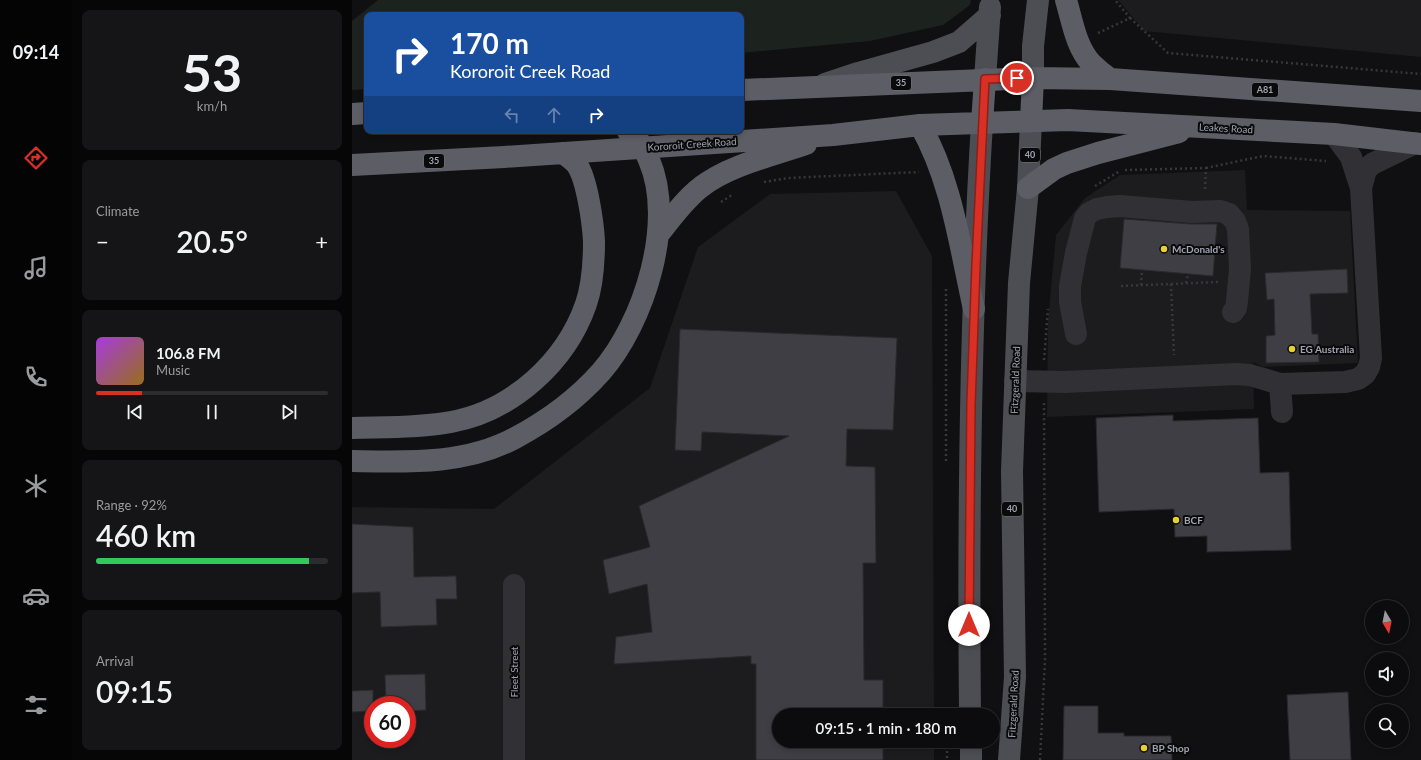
<!DOCTYPE html>
<html lang="en">
<head>
<meta charset="utf-8">
<style>
	body { margin:0; font-family:Lato,sans-serif; background:#151416; color:#f1f3f6; height:100vh; display:flex; flex-direction:column; font-size:15px; white-space:nowrap }
	* { box-sizing:border-box; margin:0 }
	p { font-size:13px; color:#9a9b9d }
	.icon { flex:none; width:22px; height:22px; fill:none; stroke:currentColor; stroke-width:2; stroke-linecap:round; stroke-linejoin:round }
	.map { position:relative; flex:1; overflow:hidden }
	.details { display:flex; flex-direction:column; gap:10px; padding:10px; background:#070607; width:280px }
	.details>* { flex:none }
	.hud { position:absolute; left:12px; top:12px; width:380px; height:122px; border-radius:8px; box-shadow:0 2px 6px #0003,0 0 0 1px #2c2b2e; background:#1a4fa0; color:#fff; overflow:hidden }
	.needle { width:26px; rotate:170deg }
	.controls { position:absolute; left:1013px; top:600px; display:grid; gap:8px }
	.controls a { display:grid; place-items:center; width:44px; height:44px; border-radius:50%; background:#0c0b0d; box-shadow:0 2px 6px #0003,0 0 0 1px #2c2b2e; font-size:20px }
	.speed { position:absolute; left:12px; top:696px; display:flex; gap:8px; font-size:20px; font-weight:700; text-align:center }
	.speed>* { display:grid; place-content:center; width:52px; height:52px; border-radius:50%; background:#0c0b0d; box-shadow:0 2px 6px #0003,0 0 0 1px #2c2b2e; line-height:1 }
	.speed .limit { border:6px solid #d22; background:#fff; color:#111 }
	.pin { position:absolute; display:grid; place-items:center; width:34px; height:34px; color:#fff; margin:-17px; border:2px solid #fff; border-radius:50%; box-shadow:0 1px 4px #0007 }
	.me { position:absolute; width:44px; margin:-22px; rotate:0deg; stroke-linejoin:round; filter:drop-shadow(0 0 3px #0008) }
	.turn { display:flex; align-items:center; gap:14px; height:84px; padding:0 20px; font-size:18px }
	.turn .icon { width:52px; height:52px; stroke-width:2.5 }
	.turn b { display:block; font-size:28px; line-height:34px }
	.lanes { display:flex; align-items:center; height:38px; padding:0 20px; background:#0003; justify-content:center; gap:20px; direction:ltr }
	.lanes .off { opacity:.35 }
	.big { font-size:30px; font-weight:600; line-height:1.1 }
	.details .tile { flex:1; display:flex; flex-direction:column; justify-content:center; gap:6px; min-width:0; padding:0 14px; border-radius:8px; background:#151416 }
	.details .dial { align-items:center; gap:0 }
	.dial b { font-size:52px; line-height:1 }
	.song { display:flex; align-items:center; gap:12px }
	.cover { width:48px; height:48px; border-radius:6px; background:linear-gradient(135deg,hsl(280 70% 55%),hsl(40 70% 35%)) }
	.played { height:4px; border-radius:2px; background:linear-gradient(90deg,#d93025 20%,#2c2b2e 20%) }
	.keys { display:flex; justify-content:space-around; direction:ltr }
	.heat { display:flex; justify-content:space-between; align-items:center; font-size:22px; direction:ltr }
	.charge { height:6px; border-radius:3px; background:linear-gradient(90deg,#34c759 92%,#2c2b2e 0) }
	.trip { position:absolute; left:420px; top:708px; width:228px; height:40px; border-radius:20px; background:#0c0b0d; box-shadow:0 2px 6px #0003,0 0 0 1px #2c2b2e; font-weight:600; line-height:40px; text-align:center }
	main { display:flex; flex:1; min-height:0 }
	.dock { display:flex; flex-direction:column; width:72px; justify-content:space-around; align-items:center; background:#050405; color:#9a9b9d }
	.dock .icon { width:28px; height:28px }
	.dock .current { color:#d93025 }
	.dock b { font-size:18px; color:#f1f3f6 }
	.map>svg:first-child { display:block }
	.built { fill:#1c1b1d; fill-rule:evenodd }
	.green { fill:#1c231e }
	.building { fill:#3f3e44; stroke:#2a292c }
	.lines { fill:none; stroke-linecap:round; stroke-linejoin:round }
	.path { stroke:#37373c; stroke-width:2.5; stroke-dasharray:2 3; stroke-linecap:butt }
	.minor { stroke:#313135; stroke-width:22 }
	.major { stroke:#4d4d54; stroke-width:22 }
	.highway { stroke:#5d5d66; stroke-width:22 }
	.route-casing { stroke:#8d1f18; stroke-width:10 }
	.route { stroke:#d93025; stroke-width:7 }
	.poi-dot { fill:#e7d131; stroke:#0b0a0b; stroke-width:1.5 }
	.labels { text-anchor:middle; stroke-width:4; stroke-linejoin:round; paint-order:stroke }
	.shield { fill:#0b0a0b; stroke:#74757f; stroke-width:1 }
	.shield-label { font-size:9px; font-weight:bold; fill:#a1a3b1 }
	.street-label { font-size:10px; fill:#a1a3b1; stroke:#0b0a0b }
	.poi-label { font-size:10px; font-weight:bold; fill:#a1a3b1; stroke:#0b0a0b; text-anchor:start }
</style>
</head>
<body>
<main>
<nav class="dock">
<b>09:14</b>
<svg class="icon current" aria-label="directions" viewBox="0 0 24 24"><path d="M12 3l9 9-9 9-9-9zM9 14v-3h6M13 9l2 2-2 2"/></svg>
<svg class="icon" aria-label="music" viewBox="0 0 24 24"><path d="M9 18V5l10-2v13"/><circle cx="6" cy="18" r="3"/><circle cx="16" cy="16" r="3"/></svg>
<svg class="icon" aria-label="phone" viewBox="0 0 24 24"><path d="M5 4h4l2 5-3 2q2 4 5 5l2-3 5 2v4C11 20 4 13 5 4z"/></svg>
<svg class="icon" aria-label="climate" viewBox="0 0 24 24"><path d="M12 3v18M4 7l16 10M4 17L20 7"/></svg>
<svg class="icon" aria-label="car" viewBox="0 0 24 24"><path d="M5 17H2v-5l4-1 3-4h7l3 4 3 1v5h-3M9 17h6M6 11h13"/><circle cx="7" cy="17" r="2"/><circle cx="17" cy="17" r="2"/></svg>
<svg class="icon" aria-label="filters" viewBox="0 0 24 24"><path d="M4 7h16M4 17h16"/><circle cx="9" cy="7" r="2"/><circle cx="15" cy="17" r="2"/></svg>
</nav>
<section class="details">
<div class="tile dial"><b>53</b><p>km/h</p></div>
<div class="tile"><p>Climate</p>
<div class="heat"><a>−</a><b class="big">20.5°</b><a>+</a></div>
</div>
<div class="tile">
<div class="song"><i class="cover"></i><div><b>106.8 FM</b><p>Music</p></div></div>
<div class="played"></div>
<div class="keys"><svg class="icon" aria-label="previous" viewBox="0 0 24 24"><path d="M18 5L8 12l10 7zM5 5v14"/></svg><svg class="icon" aria-label="pause" viewBox="0 0 24 24"><path d="M8 5v14M16 5v14"/></svg><svg class="icon" aria-label="next" viewBox="0 0 24 24"><path d="M6 5l10 7-10 7zM19 5v14"/></svg></div>
</div>
<div class="tile"><p>Range · 92%</p><b class="big">460 km</b><div class="charge"></div></div>
<div class="tile"><p>Arrival</p><b class="big">09:15</b></div>
</section>
<div class="map">
<svg width="1069" height="760" viewBox="0 0 1069 760">
	<rect width="100%" height="100%" fill="#100f11"/>
	<path class="built" d="M766,0H1069V57L792,31Z
		M893,170L895,210L998,211L1006,363L911,367L901,362L902,409L695,417L696,321L704,235L733,198L768,175Z
		M544,191L580,256L582,715H427V741H582V760H0V507L142,509L298,388L346,247L418,194ZM21,705H55V739H21Z"/>
	<path class="green" d="M26,0H619L618,5L591,25L518,41L389,53V15H15V89L0,90V21Z"/>
	<path class="building" d="M772,219L839,224H865L861,276L768,268Z
		M995,269L996,293L958,294L960,334H966L967,362L914,363V336L923,335L922,299L915,300L913,273Z
		M328,329L545,338L541,430L495,429L494,466L523,467L524,563H511L512,680H531V715H427V741H531V760H404V664H399V656L262,664L264,637L300,632L295,584L257,594L251,560L298,547L287,506L437,436L350,432L349,451L323,450Z
		M821,415V421L906,418L908,473L937,472L939,550L855,552V536L823,537L822,509L747,512L744,418Z
		M0,524L61,527L62,577L104,576L105,599H84L85,625L29,627L28,592L0,593Z
		M73,674L74,710L55,711V705H34L33,675Z
		M21,690V711L0,712V691Z
		M996,692L999,760H938L935,695Z
		M712,706H746V733H772V736H819L820,760H711Z"/>
	<g class="lines">
		<path class="path" d="M778,18L816,53L1069,74
			M746,33L778,18L763,0
			M854,168L911,156L974,161
			M773,170L854,168L853,190
			M412,182L436,178L567,172
			M743,186L768,171
			M369,202L380,195
			M834,283L836,274
			M819,284L822,355
			M789,285L790,270
			M769,286L866,282
			M594,289V464
			M692,360L696,309
			M595,741V760
			M688,760L693,660L692,403"/>
		<path class="minor" d="M1009,188L1014,170L1020,164L1063,143
			M724,334L718,302V286L724,253L733,218L737,213L745,209L755,207L768,206L840,212L868,211L877,214L883,221L886,229L888,269L885,301L884,308L881,312
			M663,381L712,382L884,374L898,375L928,384L993,382L1006,379L1013,374L1017,367L1019,358L1009,188L999,157L982,134
			M928,384L930,412
			M162,585V760"/>
		<path class="major" d="M681,78V46L686,0
			M633,79L638,7
			M473,84L506,73L581,52L607,42L638,15
			M618,715C616,517 618,320 630,123
			M619,741V760
			M657,760L663,677L660,471L667,283L676,188L679,121"/>
		<path class="highway" d="M714,0C720,20 724,47 739,63C745,69 751,74 758,79
			M389,90L681,78L758,79L1069,101
			M0,114L15,113
			M679,121L681,78
			M630,123L633,79
			M568,125C600,181 608,247 622,309
			M0,165L152,157L481,135L568,125L716,120L982,134L1069,144
			M676,188L702,169L715,163L746,153L827,132
			M306,235C318,220 333,199 349,187C377,165 420,156 454,144
			M0,428C33,427 67,428 99,422C160,411 214,362 234,304C241,284 242,262 242,241C241,223 235,179 225,165C221,160 216,157 211,153
			M0,461C55,462 113,465 163,438C195,421 225,399 249,372C292,323 324,222 297,160C292,148 287,138 276,131"/>
	</g>
	<g class="lines">
		<defs>
			<path id="route" d="M617,625L619,404L624,265L633,79L665,78"/>
		</defs>
		<use href="#route" class="route-casing"/>
		<use href="#route" class="route"/>
	</g>
	<g class="poi-dot">
		<circle cx="812" cy="249" r="4"/>
		<circle cx="940" cy="349" r="4"/>
		<circle cx="824" cy="520" r="4"/>
		<circle cx="792" cy="748" r="4"/>
	</g>
	<g class="labels">
		<g class="shield">
			<rect x="539" y="76" width="20" height="14" rx="3"/>
			<rect x="900" y="83" width="26" height="14" rx="3"/>
			<rect x="668" y="148" width="20" height="14" rx="3"/>
			<rect x="72" y="154" width="20" height="14" rx="3"/>
			<rect x="650" y="502" width="20" height="14" rx="3"/>
		</g>
		<g class="shield-label">
			<text x="549" y="86">35</text>
			<text x="913" y="93">A81</text>
			<text x="678" y="158">40</text>
			<text x="82" y="164">35</text>
			<text x="660" y="512">40</text>
		</g>
		<g class="street-label">
			<text transform="translate(874 128) rotate(3)" y="4">Leakes Road</text>
			<text transform="translate(340 144) rotate(-4)" y="4">Kororoit Creek Road</text>
			<text transform="translate(663 380) rotate(-88)" y="4">Fitzgerald Road</text>
			<text transform="translate(162 672) rotate(-90)" y="4">Fleet Street</text>
			<text transform="translate(661 704) rotate(-87)" y="4">Fitzgerald Road</text>
		</g>
		<g class="poi-label">
			<text x="820" y="253">McDonald's</text>
			<text x="948" y="353">EG Australia</text>
			<text x="832" y="524">BCF</text>
			<text x="800" y="752">BP Shop</text>
		</g>
	</g>
</svg>
<div class="controls">
<a><svg class="needle" viewBox="-14 -14 28 28"><path d="M0-13l5 13h-10z" fill="#e53935"/><path d="M0 13l5-13h-10z" fill="#9a9b9d"/></svg></a>
<a><svg class="icon" aria-label="sound" viewBox="0 0 24 24"><path d="M4 9h4l5-4v14l-5-4H4zM17 9q2 3 0 6"/></svg></a>
<a><svg class="icon" aria-label="search" viewBox="0 0 24 24"><circle cx="10" cy="10" r="6"/><path d="M15 15l6 6"/></svg></a>
</div>
<div class="speed"><div class="limit">60</div></div>
<div class="pin" style="left:665px;top:78px;background:#d93025"><svg class="icon" aria-label="arrive" viewBox="0 0 24 24"><path d="M6 21V4h12l-3 4 3 4H6"/></svg></div>
<svg class="me" style="left:617px;top:625px" viewBox="-20 -20 40 40"><circle r="19" fill="#fff"/><path d="M0-13L10 11 0 6-10 11z" fill="#d93025"/></svg>
<div class="trip">09:15 · 1 min · 180 m</div>
<div class="hud">
<div class="turn"><svg class="icon" aria-label="right" viewBox="0 0 24 24"><path d="M7 20v-9h11M14 6l5 5-5 5"/></svg><div><b>170 m</b>Kororoit Creek Road</div></div>
<div class="lanes"><svg class="icon off" aria-label="left" viewBox="0 0 24 24"><path d="M17 20v-9H6M10 6l-5 5 5 5"/></svg><svg class="icon off" aria-label="ahead" viewBox="0 0 24 24"><path d="M12 20V5M6 11l6-6 6 6"/></svg><svg class="icon" aria-label="right" viewBox="0 0 24 24"><path d="M7 20v-9h11M14 6l5 5-5 5"/></svg></div>
</div>
</div>
</main>
</body>
</html>
